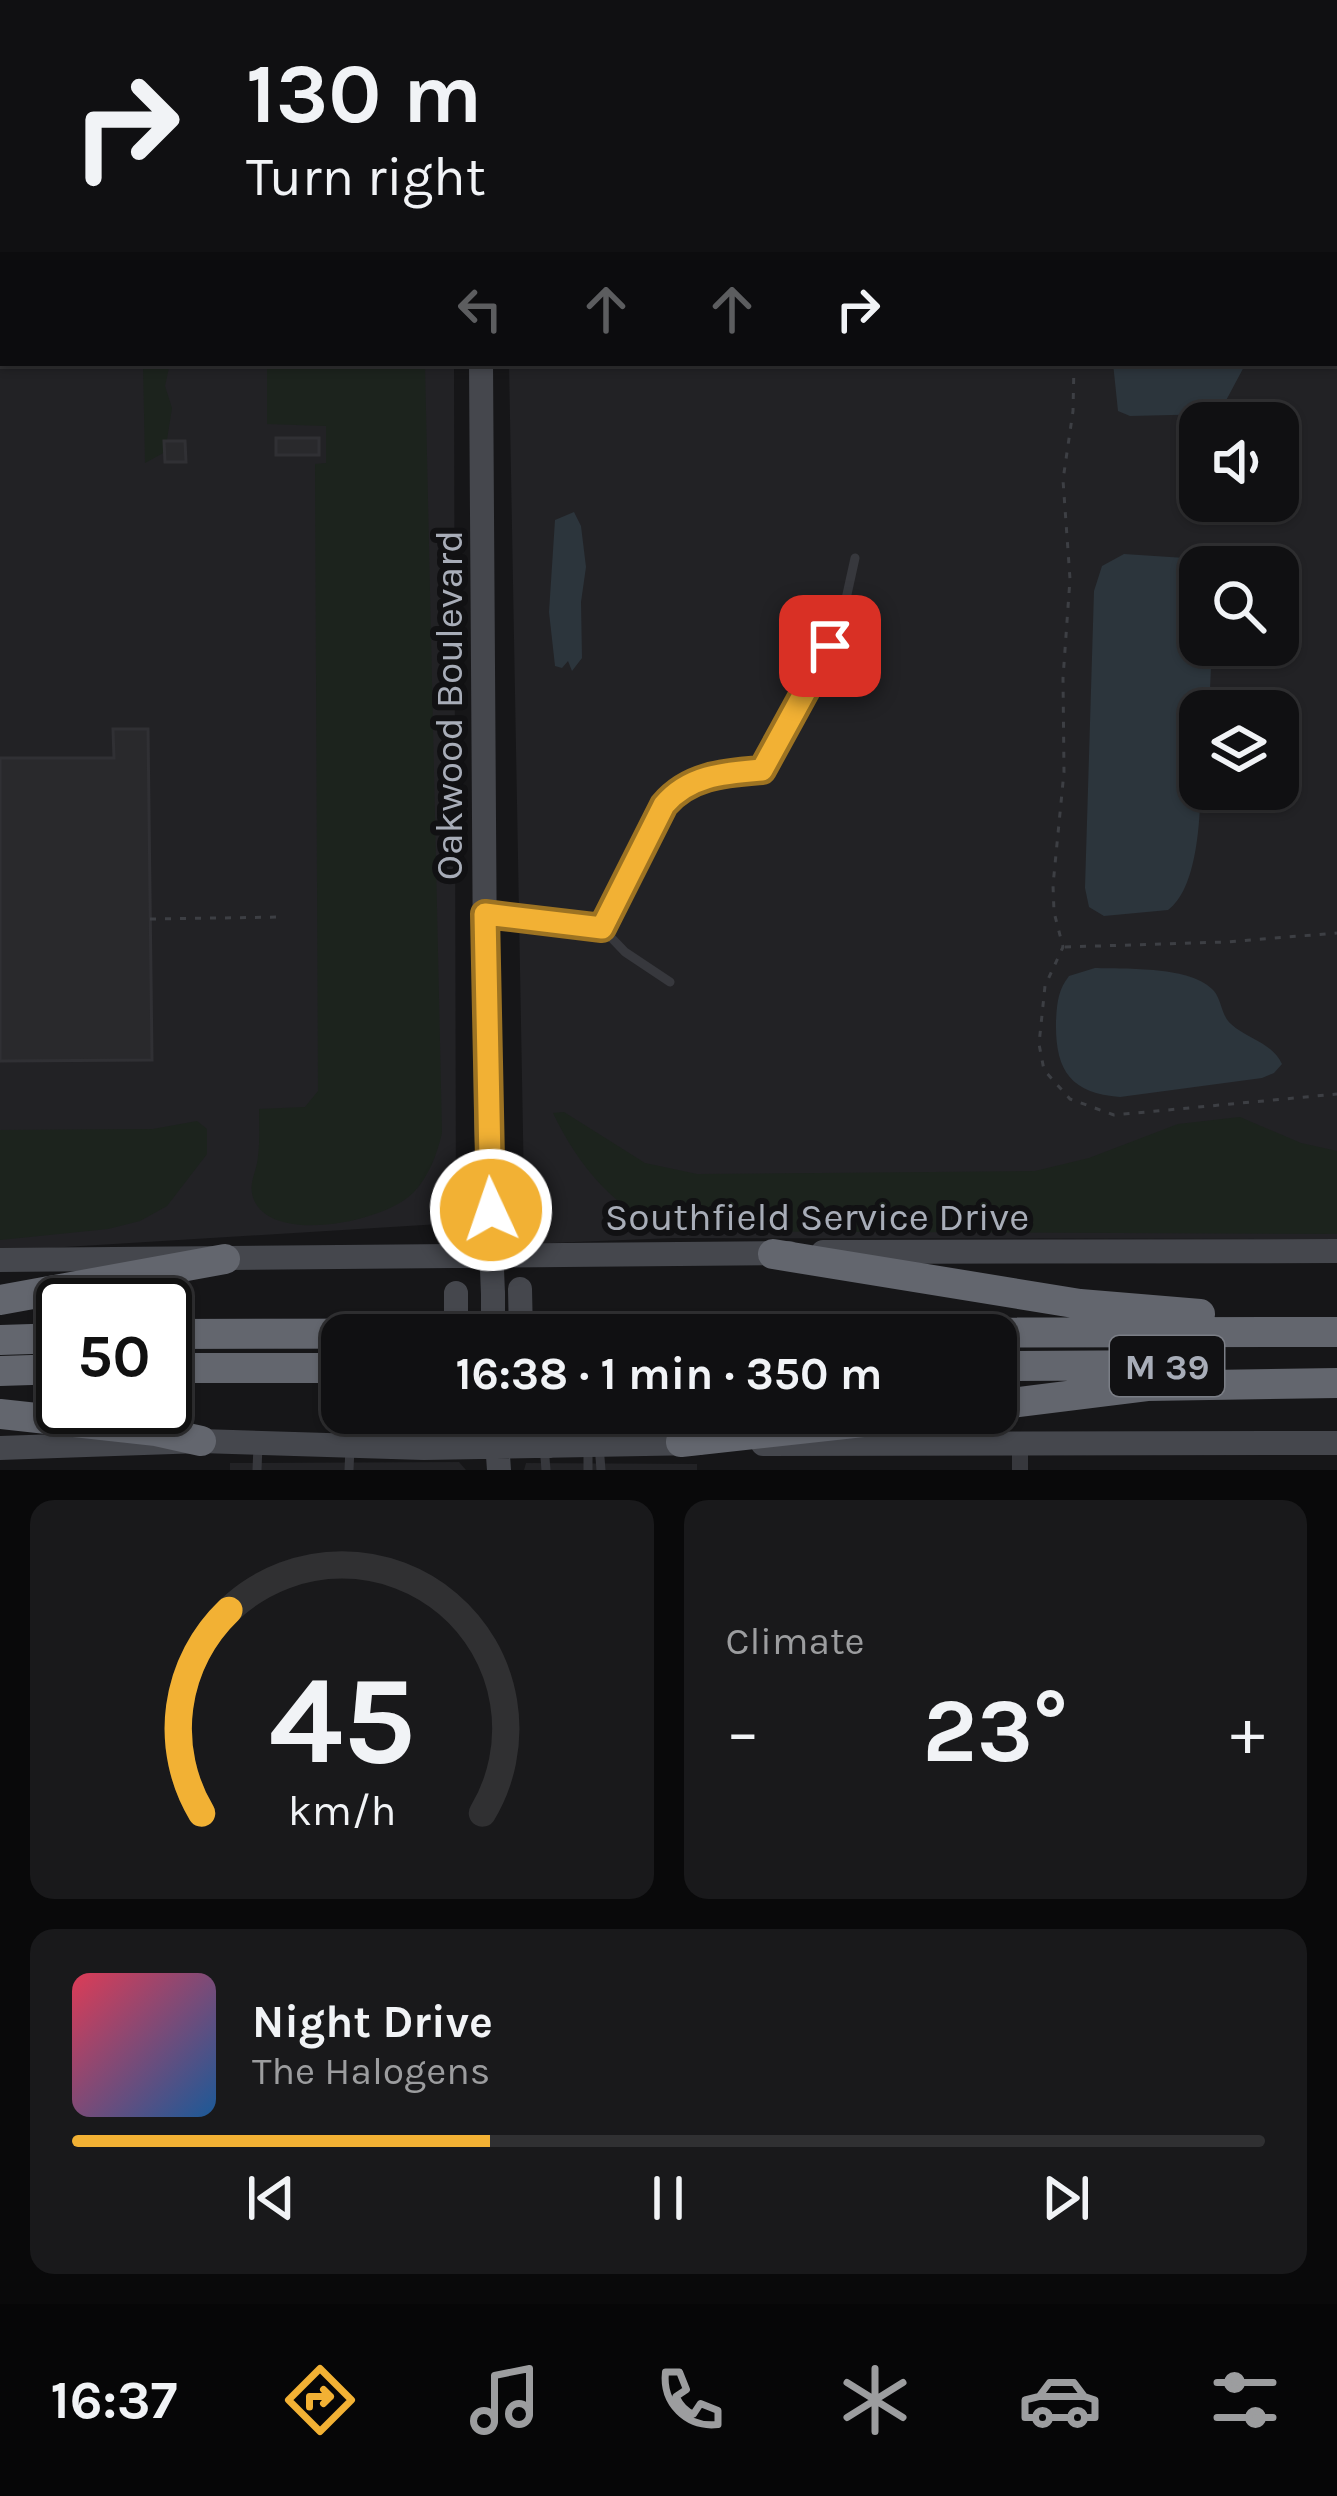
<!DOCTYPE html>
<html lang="en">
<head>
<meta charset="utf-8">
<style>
	body { margin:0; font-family:Karla,sans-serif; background:#19191b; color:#f1f3f6; height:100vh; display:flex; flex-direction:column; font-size:45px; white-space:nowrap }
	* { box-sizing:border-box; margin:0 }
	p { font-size:39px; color:#9c9d9f }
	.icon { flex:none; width:66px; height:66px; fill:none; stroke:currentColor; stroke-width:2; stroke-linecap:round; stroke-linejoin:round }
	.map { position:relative; height:1470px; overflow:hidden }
	.side { display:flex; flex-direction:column; gap:30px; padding:30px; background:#09090a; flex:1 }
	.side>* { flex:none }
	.hud { position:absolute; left:0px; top:0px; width:1338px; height:366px; box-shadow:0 3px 9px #0004,0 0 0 3px #303032; background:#101012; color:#f1f3f6; overflow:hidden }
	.controls { position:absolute; left:1179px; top:402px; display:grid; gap:24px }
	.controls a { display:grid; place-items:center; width:120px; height:120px; border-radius:24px; background:#101012; box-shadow:0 3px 9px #0004,0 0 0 3px #303032; font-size:60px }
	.speed { position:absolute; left:36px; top:1278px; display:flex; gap:24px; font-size:60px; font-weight:700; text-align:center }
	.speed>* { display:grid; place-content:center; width:156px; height:156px; border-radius:50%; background:#101012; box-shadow:0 3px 9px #0004,0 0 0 3px #303032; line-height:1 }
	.speed .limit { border:6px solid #111; border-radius:18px; background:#fff; color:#111 }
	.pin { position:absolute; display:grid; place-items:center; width:102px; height:102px; color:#fff; margin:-51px; border-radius:24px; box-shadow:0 6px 18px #0006 }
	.me { position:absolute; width:132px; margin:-66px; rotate:357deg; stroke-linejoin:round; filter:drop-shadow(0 0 9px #0008) }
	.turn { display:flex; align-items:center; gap:42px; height:252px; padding:0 48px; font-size:54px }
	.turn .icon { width:156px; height:156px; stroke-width:2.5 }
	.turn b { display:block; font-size:84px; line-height:102px }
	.lanes { display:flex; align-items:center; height:114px; padding:0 48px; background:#0003; justify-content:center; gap:60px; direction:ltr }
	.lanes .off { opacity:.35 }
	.big { font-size:90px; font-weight:700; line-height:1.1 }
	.side .card { flex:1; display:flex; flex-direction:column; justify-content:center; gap:18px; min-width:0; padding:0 42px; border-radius:24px; background:#19191b }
	.side .dial { align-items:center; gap:0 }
	.dial svg { height:312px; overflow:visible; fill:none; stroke:#303032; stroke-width:7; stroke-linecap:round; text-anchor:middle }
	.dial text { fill:#f1f3f6; stroke:none }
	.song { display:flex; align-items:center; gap:36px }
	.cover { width:144px; height:144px; border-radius:18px; background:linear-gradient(135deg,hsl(350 70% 55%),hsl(210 70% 35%)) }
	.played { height:12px; border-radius:6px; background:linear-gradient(90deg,#f2b134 35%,#303032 35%) }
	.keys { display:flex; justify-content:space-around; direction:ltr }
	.heat { display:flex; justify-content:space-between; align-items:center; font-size:66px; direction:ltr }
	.side .tiles { flex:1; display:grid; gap:30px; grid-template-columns:1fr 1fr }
	.card:last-child { grid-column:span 2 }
	.trip { position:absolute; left:321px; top:1314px; width:696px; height:120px; border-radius:24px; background:#101012; box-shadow:0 3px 9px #0004,0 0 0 3px #303032; font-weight:700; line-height:120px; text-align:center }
	.menu { display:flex; height:192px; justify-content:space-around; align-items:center; background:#060607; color:#9c9d9f }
	.menu .icon { width:84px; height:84px }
	.menu .current { color:#f2b134 }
	.menu b { font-size:54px; color:#f1f3f6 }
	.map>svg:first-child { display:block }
	.built { fill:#222225; fill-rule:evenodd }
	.green { fill:#1c231d }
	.water { fill:#2c353c }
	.building { fill:#29292c; stroke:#303034; stroke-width:3 }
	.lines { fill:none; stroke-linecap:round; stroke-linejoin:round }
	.path { stroke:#3d3f44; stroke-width:3; stroke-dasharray:6 9; stroke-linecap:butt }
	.lane { stroke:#37383d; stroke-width:9 }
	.street { stroke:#37383d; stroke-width:16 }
	.secondary { stroke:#45474d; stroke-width:24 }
	.highway { stroke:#63666e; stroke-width:30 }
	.secondary-bridge { stroke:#45474d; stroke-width:24 }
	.route-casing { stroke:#9d7322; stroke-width:30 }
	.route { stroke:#f2b134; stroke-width:21 }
	.labels { text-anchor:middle; stroke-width:12; stroke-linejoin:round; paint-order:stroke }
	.shield { fill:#111113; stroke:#7b7e86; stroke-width:3 }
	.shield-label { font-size:36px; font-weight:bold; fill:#a8adb8 }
	.street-label { font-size:39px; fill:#a8adb8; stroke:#111113 }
</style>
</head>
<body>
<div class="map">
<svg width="1337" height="1470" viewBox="0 0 1337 1470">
	<rect width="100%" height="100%" fill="#161618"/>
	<path class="built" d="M0,0H442V3H3L0,260Z
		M502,0H1337V1239L674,1238L525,1244L509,363H1335V3H501ZM1200,423H1278V501H1200ZM1200,567H1278V645H1200ZM1200,711H1278V789H1200Z
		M0,315L3,363H454L456,1223L0,1251Z
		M459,1462L466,1470H230V1463Z
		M526,1463L697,1464V1470H524Z"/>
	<path class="green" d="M3,342V363H170L165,386L172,408L165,452L145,463L143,364L0,367Z
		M267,363L425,365L442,1133C437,1154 429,1176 414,1192C386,1222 273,1245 254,1200C247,1183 257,1173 258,1156C260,1140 259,1124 259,1109L305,1107L318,1091L315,464L326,463V426L267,424Z
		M564,1112L645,1163L697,1174L1035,1171L1089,1158L1178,1124L1240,1117L1301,1143L1337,1151V1234L675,1231C618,1216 577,1164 553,1113Z
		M197,1121L207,1129V1154L167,1206L140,1221L108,1229L0,1240V1130L153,1129Z"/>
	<path class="water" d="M1113,363H1246L1222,408L1214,414L1130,416L1118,411Z
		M574,512L581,526L586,567L581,602L582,658L572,671L568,661L562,668L555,666L549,612L555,520Z
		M1124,554L1185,558L1202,567L1200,645H1212L1209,711H1200C1200,759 1209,880 1168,910L1104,916L1089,907L1085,888L1094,591L1102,566Z
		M1095,968C1125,969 1193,966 1214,991C1222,1001 1221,1015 1231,1024C1247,1039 1273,1043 1282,1064L1274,1073L1262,1078L1120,1097C1070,1093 1055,1070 1056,1021C1057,1003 1058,990 1069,976Z"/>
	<path class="building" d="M276,438H319V455H276Z
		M164,441H185L186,462H165Z
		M113,729H148L152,1060L0,1061V758H114Z"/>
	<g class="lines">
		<path class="path" d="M1335,191L1337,190
			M1074,363L1073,411L1063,480L1070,579L1063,678L1064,772L1053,885L1054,912L1063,947L1045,986L1039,1044L1044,1070L1070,1099L1114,1115L1337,1094
			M150,919L284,917
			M1065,947L1226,942L1337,933"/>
		<path class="lane" d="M658,3L662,0
			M485,914L602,928C619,890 650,802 688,784C711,773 737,772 762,770L840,626L855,558
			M602,928L625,952L670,982
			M599,1445L601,1470
			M544,1446L546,1470
			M257,1470L258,1445
			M349,1470L350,1447
			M588,1470V1450"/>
		<path class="street" d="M0,269H3
			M0,306H3
			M1020,1444V1470"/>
		<path class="secondary" d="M477,0V3
			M1335,145L1337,144
			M481,363L486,1122L493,1294
			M823,1252L1337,1251
			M0,1260L789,1253
			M495,1413L499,1470
			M522,1413L535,1437L550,1446
			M763,1444L1337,1443
			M426,1447L452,1430L456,1413
			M0,1448L201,1441L424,1448L699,1443"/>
		<path class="highway" d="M773,1254L1080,1304L1200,1314
			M0,1300L225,1259
			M165,1334L1337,1332
			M0,1340L63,1338
			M996,1366L1182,1365
			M165,1368H342
			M0,1371L63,1369
			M996,1405L1147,1386L1337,1383
			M0,1414L156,1431L201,1441
			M681,1442L945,1413"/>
		<path class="secondary-bridge" d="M520,1289L521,1335
			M456,1293V1335
			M493,1294V1335"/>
	</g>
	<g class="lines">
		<defs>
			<path id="route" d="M491,1210L485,914L602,928L664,805C689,775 725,773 762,770L830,646"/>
		</defs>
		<use href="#route" class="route-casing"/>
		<use href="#route" class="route"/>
	</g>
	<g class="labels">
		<rect class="shield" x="1110" y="1336" width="114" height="60" rx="9"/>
		<g class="shield-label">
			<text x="1167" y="1379">M 39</text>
		</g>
		<g class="street-label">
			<text transform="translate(448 705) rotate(-90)" y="14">Oakwood Boulevard</text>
			<text x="817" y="1230">Southfield Service Drive</text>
		</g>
	</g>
</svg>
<div class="controls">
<a><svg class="icon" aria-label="sound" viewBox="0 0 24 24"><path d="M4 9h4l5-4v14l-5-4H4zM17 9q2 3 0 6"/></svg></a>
<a><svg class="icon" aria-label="search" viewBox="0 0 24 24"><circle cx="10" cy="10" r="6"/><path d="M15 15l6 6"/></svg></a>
<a><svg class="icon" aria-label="layers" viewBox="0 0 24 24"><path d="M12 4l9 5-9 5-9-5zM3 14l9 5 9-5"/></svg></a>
</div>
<div class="speed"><div class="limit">50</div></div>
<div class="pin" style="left:830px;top:646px;background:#d93025"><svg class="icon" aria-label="arrive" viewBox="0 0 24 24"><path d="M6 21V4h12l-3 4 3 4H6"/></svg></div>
<svg class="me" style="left:491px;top:1210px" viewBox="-20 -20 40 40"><circle r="17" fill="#f2b134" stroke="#fff" stroke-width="3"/><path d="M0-11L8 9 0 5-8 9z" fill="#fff"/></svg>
<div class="trip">16:38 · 1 min · 350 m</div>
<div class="hud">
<div class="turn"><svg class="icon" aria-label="right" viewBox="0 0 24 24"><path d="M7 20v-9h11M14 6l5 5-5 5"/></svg><div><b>130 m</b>Turn right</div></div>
<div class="lanes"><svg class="icon off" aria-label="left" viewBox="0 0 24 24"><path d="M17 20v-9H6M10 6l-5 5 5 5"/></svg><svg class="icon off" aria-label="ahead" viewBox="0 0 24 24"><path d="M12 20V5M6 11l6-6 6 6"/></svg><svg class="icon off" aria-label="ahead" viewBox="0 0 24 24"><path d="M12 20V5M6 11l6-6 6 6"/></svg><svg class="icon" aria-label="right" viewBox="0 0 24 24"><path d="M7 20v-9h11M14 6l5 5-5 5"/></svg></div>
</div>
</div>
<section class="side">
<div class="tiles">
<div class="card dial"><svg viewBox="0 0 100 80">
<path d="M14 69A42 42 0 1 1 86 69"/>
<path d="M14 69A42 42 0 0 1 21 17" stroke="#f2b134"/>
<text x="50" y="56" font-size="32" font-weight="700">45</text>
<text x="50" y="72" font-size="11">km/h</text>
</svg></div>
<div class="card"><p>Climate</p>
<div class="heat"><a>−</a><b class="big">23°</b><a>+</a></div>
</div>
<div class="card">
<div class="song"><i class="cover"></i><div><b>Night Drive</b><p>The Halogens</p></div></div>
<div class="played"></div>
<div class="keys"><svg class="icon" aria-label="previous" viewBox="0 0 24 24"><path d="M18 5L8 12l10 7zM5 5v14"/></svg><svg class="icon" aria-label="pause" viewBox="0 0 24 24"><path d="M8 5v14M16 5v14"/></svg><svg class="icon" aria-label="next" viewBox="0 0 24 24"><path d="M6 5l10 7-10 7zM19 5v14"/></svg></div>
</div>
</div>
</section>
<nav class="menu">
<b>16:37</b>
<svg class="icon current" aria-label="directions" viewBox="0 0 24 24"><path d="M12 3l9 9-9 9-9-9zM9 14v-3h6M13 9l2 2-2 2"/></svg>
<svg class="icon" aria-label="music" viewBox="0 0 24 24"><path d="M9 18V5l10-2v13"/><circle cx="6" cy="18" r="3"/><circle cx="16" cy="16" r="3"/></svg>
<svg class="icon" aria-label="phone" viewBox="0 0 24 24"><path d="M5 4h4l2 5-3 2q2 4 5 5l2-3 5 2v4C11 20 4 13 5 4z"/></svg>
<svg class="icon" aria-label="climate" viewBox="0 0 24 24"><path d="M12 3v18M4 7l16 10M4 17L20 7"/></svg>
<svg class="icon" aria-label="car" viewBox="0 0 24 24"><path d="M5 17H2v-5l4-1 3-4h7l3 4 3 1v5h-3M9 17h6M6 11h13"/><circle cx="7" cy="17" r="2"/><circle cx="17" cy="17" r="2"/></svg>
<svg class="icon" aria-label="filters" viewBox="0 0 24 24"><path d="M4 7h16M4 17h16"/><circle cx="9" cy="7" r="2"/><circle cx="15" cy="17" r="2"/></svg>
</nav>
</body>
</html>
